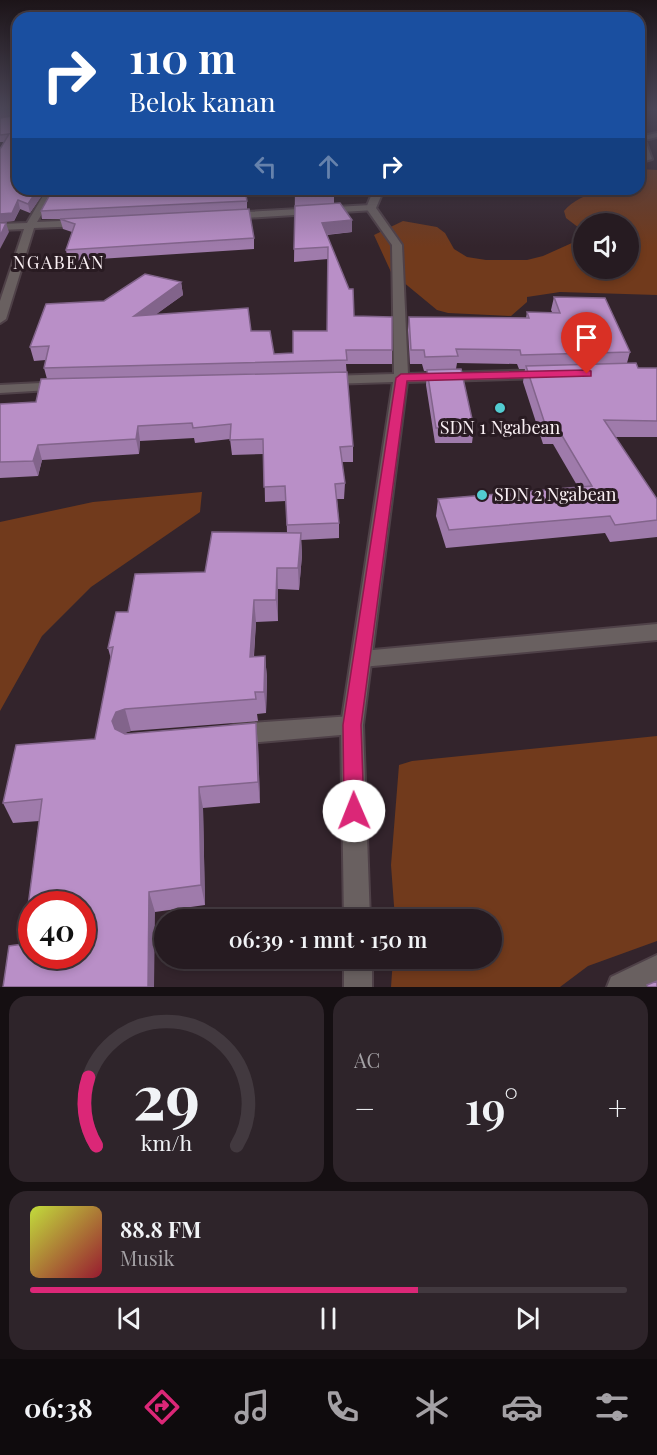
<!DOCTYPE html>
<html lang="id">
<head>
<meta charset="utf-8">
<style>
	body { margin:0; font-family:"Playfair Display",serif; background:#2e242a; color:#f1f3f6; height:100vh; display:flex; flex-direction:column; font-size:22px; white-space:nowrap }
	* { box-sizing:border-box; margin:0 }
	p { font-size:20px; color:#a4a1a5 }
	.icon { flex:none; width:33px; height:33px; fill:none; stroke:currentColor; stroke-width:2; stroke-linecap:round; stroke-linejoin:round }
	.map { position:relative; height:987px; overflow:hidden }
	.drawer { display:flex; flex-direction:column; gap:9px; padding:9px; background:#150f12; flex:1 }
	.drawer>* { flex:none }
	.banner { position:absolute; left:12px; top:12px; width:633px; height:183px; border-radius:18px; box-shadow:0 3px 9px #0003,0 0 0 2px #42393f; background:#1a4fa0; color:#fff; overflow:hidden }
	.tools { position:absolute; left:573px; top:213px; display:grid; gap:12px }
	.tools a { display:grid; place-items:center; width:66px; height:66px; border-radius:50%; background:#261b21; box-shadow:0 3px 9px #0003,0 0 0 2px #42393f; font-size:30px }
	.speed { position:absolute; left:18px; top:891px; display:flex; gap:12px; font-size:30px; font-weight:700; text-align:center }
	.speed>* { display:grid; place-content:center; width:78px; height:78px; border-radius:50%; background:#261b21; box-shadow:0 3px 9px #0003,0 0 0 2px #42393f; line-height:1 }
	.speed .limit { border:9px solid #d22; background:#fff; color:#111 }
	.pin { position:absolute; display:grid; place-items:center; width:51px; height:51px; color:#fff; margin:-62px -26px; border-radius:50% 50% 50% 0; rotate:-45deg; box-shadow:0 0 6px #0007 }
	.pin .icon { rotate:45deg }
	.me { position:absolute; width:66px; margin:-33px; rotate:359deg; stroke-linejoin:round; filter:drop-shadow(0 0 4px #0008) }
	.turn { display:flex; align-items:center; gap:21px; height:126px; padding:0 18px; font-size:27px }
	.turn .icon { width:78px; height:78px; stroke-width:2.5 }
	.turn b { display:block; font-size:42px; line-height:51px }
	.lanes { display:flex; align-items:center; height:57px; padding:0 18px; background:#0003; justify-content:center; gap:30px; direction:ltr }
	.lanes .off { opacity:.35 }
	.big { font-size:45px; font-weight:600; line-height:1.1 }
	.drawer .tile { flex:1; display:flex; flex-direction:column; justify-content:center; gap:9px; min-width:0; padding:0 21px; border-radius:18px; background:#2e242a }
	.drawer .dial { align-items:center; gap:0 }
	.dial svg { height:156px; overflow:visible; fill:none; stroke:#42393f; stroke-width:7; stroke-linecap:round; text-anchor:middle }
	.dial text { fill:#f1f3f6; stroke:none }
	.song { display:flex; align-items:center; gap:18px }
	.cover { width:72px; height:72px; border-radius:9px; background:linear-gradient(135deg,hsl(70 70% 55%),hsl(350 70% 35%)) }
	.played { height:6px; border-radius:3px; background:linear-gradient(90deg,#db2777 65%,#42393f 65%) }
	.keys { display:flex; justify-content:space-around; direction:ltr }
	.heat { display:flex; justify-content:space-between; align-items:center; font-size:33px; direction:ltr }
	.drawer .tiles { flex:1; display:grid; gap:9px; grid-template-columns:1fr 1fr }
	.tile:last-child { grid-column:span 2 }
	.trip { position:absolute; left:154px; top:909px; width:348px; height:60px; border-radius:30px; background:#261b21; box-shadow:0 3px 9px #0003,0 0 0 2px #42393f; font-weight:600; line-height:60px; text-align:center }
	.tab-bar { display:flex; height:96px; justify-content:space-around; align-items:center; background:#0f0b0d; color:#a4a1a5 }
	.tab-bar .icon { width:42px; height:42px }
	.tab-bar .selected { color:#db2777 }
	.tab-bar b { font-size:27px; color:#f1f3f6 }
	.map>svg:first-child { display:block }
	.green { fill:#713a1c }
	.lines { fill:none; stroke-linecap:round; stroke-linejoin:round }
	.stream { fill:#190c40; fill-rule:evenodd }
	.minor-casing { stroke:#4f4148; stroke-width:4 }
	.tertiary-casing { stroke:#4f4148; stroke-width:4 }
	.minor { fill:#696060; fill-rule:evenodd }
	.tertiary { fill:#696060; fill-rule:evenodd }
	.wall { fill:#9f7bab }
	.shaded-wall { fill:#82648b }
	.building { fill:#b98fc7; stroke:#82648b; stroke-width:1.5; fill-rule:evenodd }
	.route { fill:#db2777; stroke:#8e194d; stroke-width:1.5 }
	.poi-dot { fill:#52ccd1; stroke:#291b22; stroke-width:2 }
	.labels { text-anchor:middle; stroke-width:6; stroke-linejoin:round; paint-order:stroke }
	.far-quarter-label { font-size:18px; letter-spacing:1.5px; fill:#faf0f4; stroke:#291b22 }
	.poi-label { font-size:18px; fill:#faf0f4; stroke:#291b22 }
</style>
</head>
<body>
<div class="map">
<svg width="657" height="987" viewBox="0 0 657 987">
	<rect width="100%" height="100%" fill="#33242c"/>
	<path class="green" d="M639,169L657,170V295L560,292L527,297V302L511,316L448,313L437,310L391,272L374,235L403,221L437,227L445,233L454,249L467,257L486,260H527L543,256L583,238L584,268H628V224H584L583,231L566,218L564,211C582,190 613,189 639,189Z
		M202,492L200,512L91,587L42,636L0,711V522L93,502Z
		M657,736V941L588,966L560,987H391L393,959L492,958V920L395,919L391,865L399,765L412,761Z"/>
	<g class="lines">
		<path class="stream" d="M639,109L657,110V112L639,111Z"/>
		<defs>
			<path id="minor" d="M657,133V137L645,140L652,159L645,161L639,147V137Z
				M47,189H57L37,222L83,220L88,223L83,226L34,228L6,319L0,323V301L24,229L0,230V224L27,223Z
				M371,205L376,208L374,210L229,219L224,216L229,213Z
				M657,624V640L362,667L355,665L352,659L355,653L362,651Z
				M352,716L360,718L363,725L360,732L352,734L236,744L228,741L225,734L228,727L236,724Z
				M657,955V984L651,987H607L611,977Z"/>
			<path id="tertiary" d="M374,189H384L376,208L402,245L408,374L545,370L552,374L545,378L407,382L363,725L370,920H344L341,725L393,382L328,384L321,380L328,376L394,374L392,245L366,208Z
				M62,382L69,386L67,389L0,393V385Z
				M344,958H372V987H344Z"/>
		</defs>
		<use href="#minor" class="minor-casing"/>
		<use href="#tertiary" class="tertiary-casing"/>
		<use href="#minor" class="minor"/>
		<use href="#tertiary" class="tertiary"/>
	</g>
	<path class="wall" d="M0,118L46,189L30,213L20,209L14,221L0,222V149L5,142H0Z
		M53,189H157V193L212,192L247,201V209L254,238V249L68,261L66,250L72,232L63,229L60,219H42L41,211Z
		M295,189L334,192V204L352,220V232L327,235L354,316L392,350V364H346L353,446V462H342L345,483L344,499H337L339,523V538L301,540L302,555L299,590L278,589V621L256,622L254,656H265L267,678L266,713L257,714L258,721L131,731L124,733L258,744L260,803L203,808L205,905L155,912L23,944L39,821L13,823L3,803L95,739L111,659L108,648L128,612L205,572L287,533L286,501L265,502L264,454L232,455L230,439L195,443L194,438L140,441L139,454L42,460L38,476L0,478V404L36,402L47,379L44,368L46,360L34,361L30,347L104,301L181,282L183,295L156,314L251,331L274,354L293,353L327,331L328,259L294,262Z
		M554,297L630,352L627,363L638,368H657V437H615L657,499V537L610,542L605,533L446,548L436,516L438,499L578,487L553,444H543L523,382L525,369H519L517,364L457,363L456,369L474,428L472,443H435L426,385L427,371H424L422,364H410L408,330L409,317L526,318L527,312H552L551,310Z"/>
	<path class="shaded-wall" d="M11,109H18V114L0,118V110Z
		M38,189H46L30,213L28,204Z
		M18,200L20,209L14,221L0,222V214Z
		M352,220V232L322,235V223Z
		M6,223L9,232L0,249V236Z
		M181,282L183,295L136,329L134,316Z
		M138,426L140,441L139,454L136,439Z
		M38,445L42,460L38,476L33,461Z
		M301,533L302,555L299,590L298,568Z
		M277,568L278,589V621L276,600Z
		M254,600L256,622L252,678L250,657Z
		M265,656L267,678L266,713L264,692Z
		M125,709L131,731L122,734L118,742L112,721L116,712Z
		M256,723L258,744L260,803L258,782Z
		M199,787L203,808L205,905L201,885Z
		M149,892L155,912L154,987H148Z"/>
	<path class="building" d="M18,109V189H38L28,204L18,200L12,213L0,214V149L9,134L0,135V118L17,115Z
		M53,189H155V193L208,189H211L212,192L245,190L247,201L41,211Z
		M295,189H334V192L295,194Z
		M340,203L352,220L322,223L349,289H353L354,316L392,317V350H346L347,360L44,368L49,346L30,347L46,304L104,301L145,274L181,282L134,316L248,308L251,331H270L274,354L293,353V331H327L328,247L294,249L295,206Z
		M249,209L254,238L66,250L75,224L60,219Z
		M0,223H6L0,236Z
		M554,297L605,298L630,352L521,355L520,350L456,349L458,356L425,357L424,350H411L409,317L529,318L527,312L560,313Z
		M636,363L638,368H657V421L604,420L657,499V520L615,525L610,516L449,530L438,499L592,486L557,427H546L526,366Z
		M461,369L474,428H436L427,370Z
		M347,372L353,446L340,447L345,483L335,484L339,523L287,525L285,486L264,487L263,439L230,440L231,424L193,428L192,423L138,426L136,439L38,445L33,461L0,462V404L36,402L41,379Z
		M212,532L301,533L298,568H277L276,600H254L250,657L265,656L264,692H255L256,699L125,709L116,712L112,721L115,729L125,734L256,723L258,782L199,787L201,885L149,892L148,987H3L9,946L23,944L42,799L3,803L16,745L95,739L113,647L108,648L116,612H128L135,574L205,572ZM32,904H82V956H32Z
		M657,981V987H648L647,985Z"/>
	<linearGradient id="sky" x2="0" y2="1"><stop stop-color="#1c1418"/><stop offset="0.44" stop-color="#4a4556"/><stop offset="1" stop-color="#4a4556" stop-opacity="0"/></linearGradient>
	<rect width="657" height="247" fill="url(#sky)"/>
	<path class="route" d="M587,370L591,371V376L407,381L361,725L364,811L361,818L354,821L347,818L344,811L343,725L396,378L401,374Z"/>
	<g class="poi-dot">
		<circle cx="500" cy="408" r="6"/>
		<circle cx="482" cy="495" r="6"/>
	</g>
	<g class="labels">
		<g class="far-quarter-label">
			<text x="59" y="269">NGABEAN</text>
		</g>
		<g class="poi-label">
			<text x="500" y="434">SDN 1 Ngabean</text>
			<text x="494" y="501" text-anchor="start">SDN 2 Ngabean</text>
		</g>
	</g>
</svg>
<div class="tools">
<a><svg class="icon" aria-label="sound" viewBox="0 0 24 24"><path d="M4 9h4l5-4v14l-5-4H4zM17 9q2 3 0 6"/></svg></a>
</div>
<div class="speed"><div class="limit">40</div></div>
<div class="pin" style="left:587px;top:374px;background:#d93025"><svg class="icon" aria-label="arrive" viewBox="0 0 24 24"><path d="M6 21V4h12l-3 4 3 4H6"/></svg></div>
<svg class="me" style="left:354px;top:811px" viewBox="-20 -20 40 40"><circle r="19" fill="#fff"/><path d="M0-13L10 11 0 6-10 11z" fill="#db2777"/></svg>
<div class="trip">06:39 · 1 mnt · 150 m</div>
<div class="banner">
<div class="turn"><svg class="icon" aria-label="right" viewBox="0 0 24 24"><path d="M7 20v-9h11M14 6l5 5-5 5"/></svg><div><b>110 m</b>Belok kanan</div></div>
<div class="lanes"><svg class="icon off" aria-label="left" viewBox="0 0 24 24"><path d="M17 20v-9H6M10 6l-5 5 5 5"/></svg><svg class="icon off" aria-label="ahead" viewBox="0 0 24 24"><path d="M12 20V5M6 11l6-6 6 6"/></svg><svg class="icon" aria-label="right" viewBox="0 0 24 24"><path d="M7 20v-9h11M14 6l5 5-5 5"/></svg></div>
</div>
</div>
<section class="drawer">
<div class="tiles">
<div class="tile dial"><svg viewBox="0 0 100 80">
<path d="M14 69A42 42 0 1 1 86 69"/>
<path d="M14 69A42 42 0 0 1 10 34" stroke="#db2777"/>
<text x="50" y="56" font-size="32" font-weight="700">29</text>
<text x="50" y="72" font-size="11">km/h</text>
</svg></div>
<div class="tile"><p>AC</p>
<div class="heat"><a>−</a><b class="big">19°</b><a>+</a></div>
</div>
<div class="tile">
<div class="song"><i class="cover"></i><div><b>88.8 FM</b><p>Musik</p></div></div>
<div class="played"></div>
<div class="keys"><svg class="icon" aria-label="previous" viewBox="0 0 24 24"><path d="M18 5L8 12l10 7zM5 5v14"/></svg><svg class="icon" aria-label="pause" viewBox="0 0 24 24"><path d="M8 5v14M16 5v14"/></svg><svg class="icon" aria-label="next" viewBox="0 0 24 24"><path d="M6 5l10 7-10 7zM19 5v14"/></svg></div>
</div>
</div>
</section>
<nav class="tab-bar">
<b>06:38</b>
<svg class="icon selected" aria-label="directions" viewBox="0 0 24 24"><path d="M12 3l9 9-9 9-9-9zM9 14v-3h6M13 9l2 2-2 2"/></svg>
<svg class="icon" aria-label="music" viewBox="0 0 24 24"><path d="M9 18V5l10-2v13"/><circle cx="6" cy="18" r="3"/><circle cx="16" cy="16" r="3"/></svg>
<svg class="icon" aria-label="phone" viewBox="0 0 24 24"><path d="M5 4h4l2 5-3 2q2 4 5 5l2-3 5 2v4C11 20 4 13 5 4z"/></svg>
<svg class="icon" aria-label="climate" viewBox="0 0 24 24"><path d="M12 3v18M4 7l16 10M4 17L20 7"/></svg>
<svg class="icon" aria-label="car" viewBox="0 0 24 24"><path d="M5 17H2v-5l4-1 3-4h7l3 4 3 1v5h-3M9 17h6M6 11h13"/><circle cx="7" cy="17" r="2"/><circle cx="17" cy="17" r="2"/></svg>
<svg class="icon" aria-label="filters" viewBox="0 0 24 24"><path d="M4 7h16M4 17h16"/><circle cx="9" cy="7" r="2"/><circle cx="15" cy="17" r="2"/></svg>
</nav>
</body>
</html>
